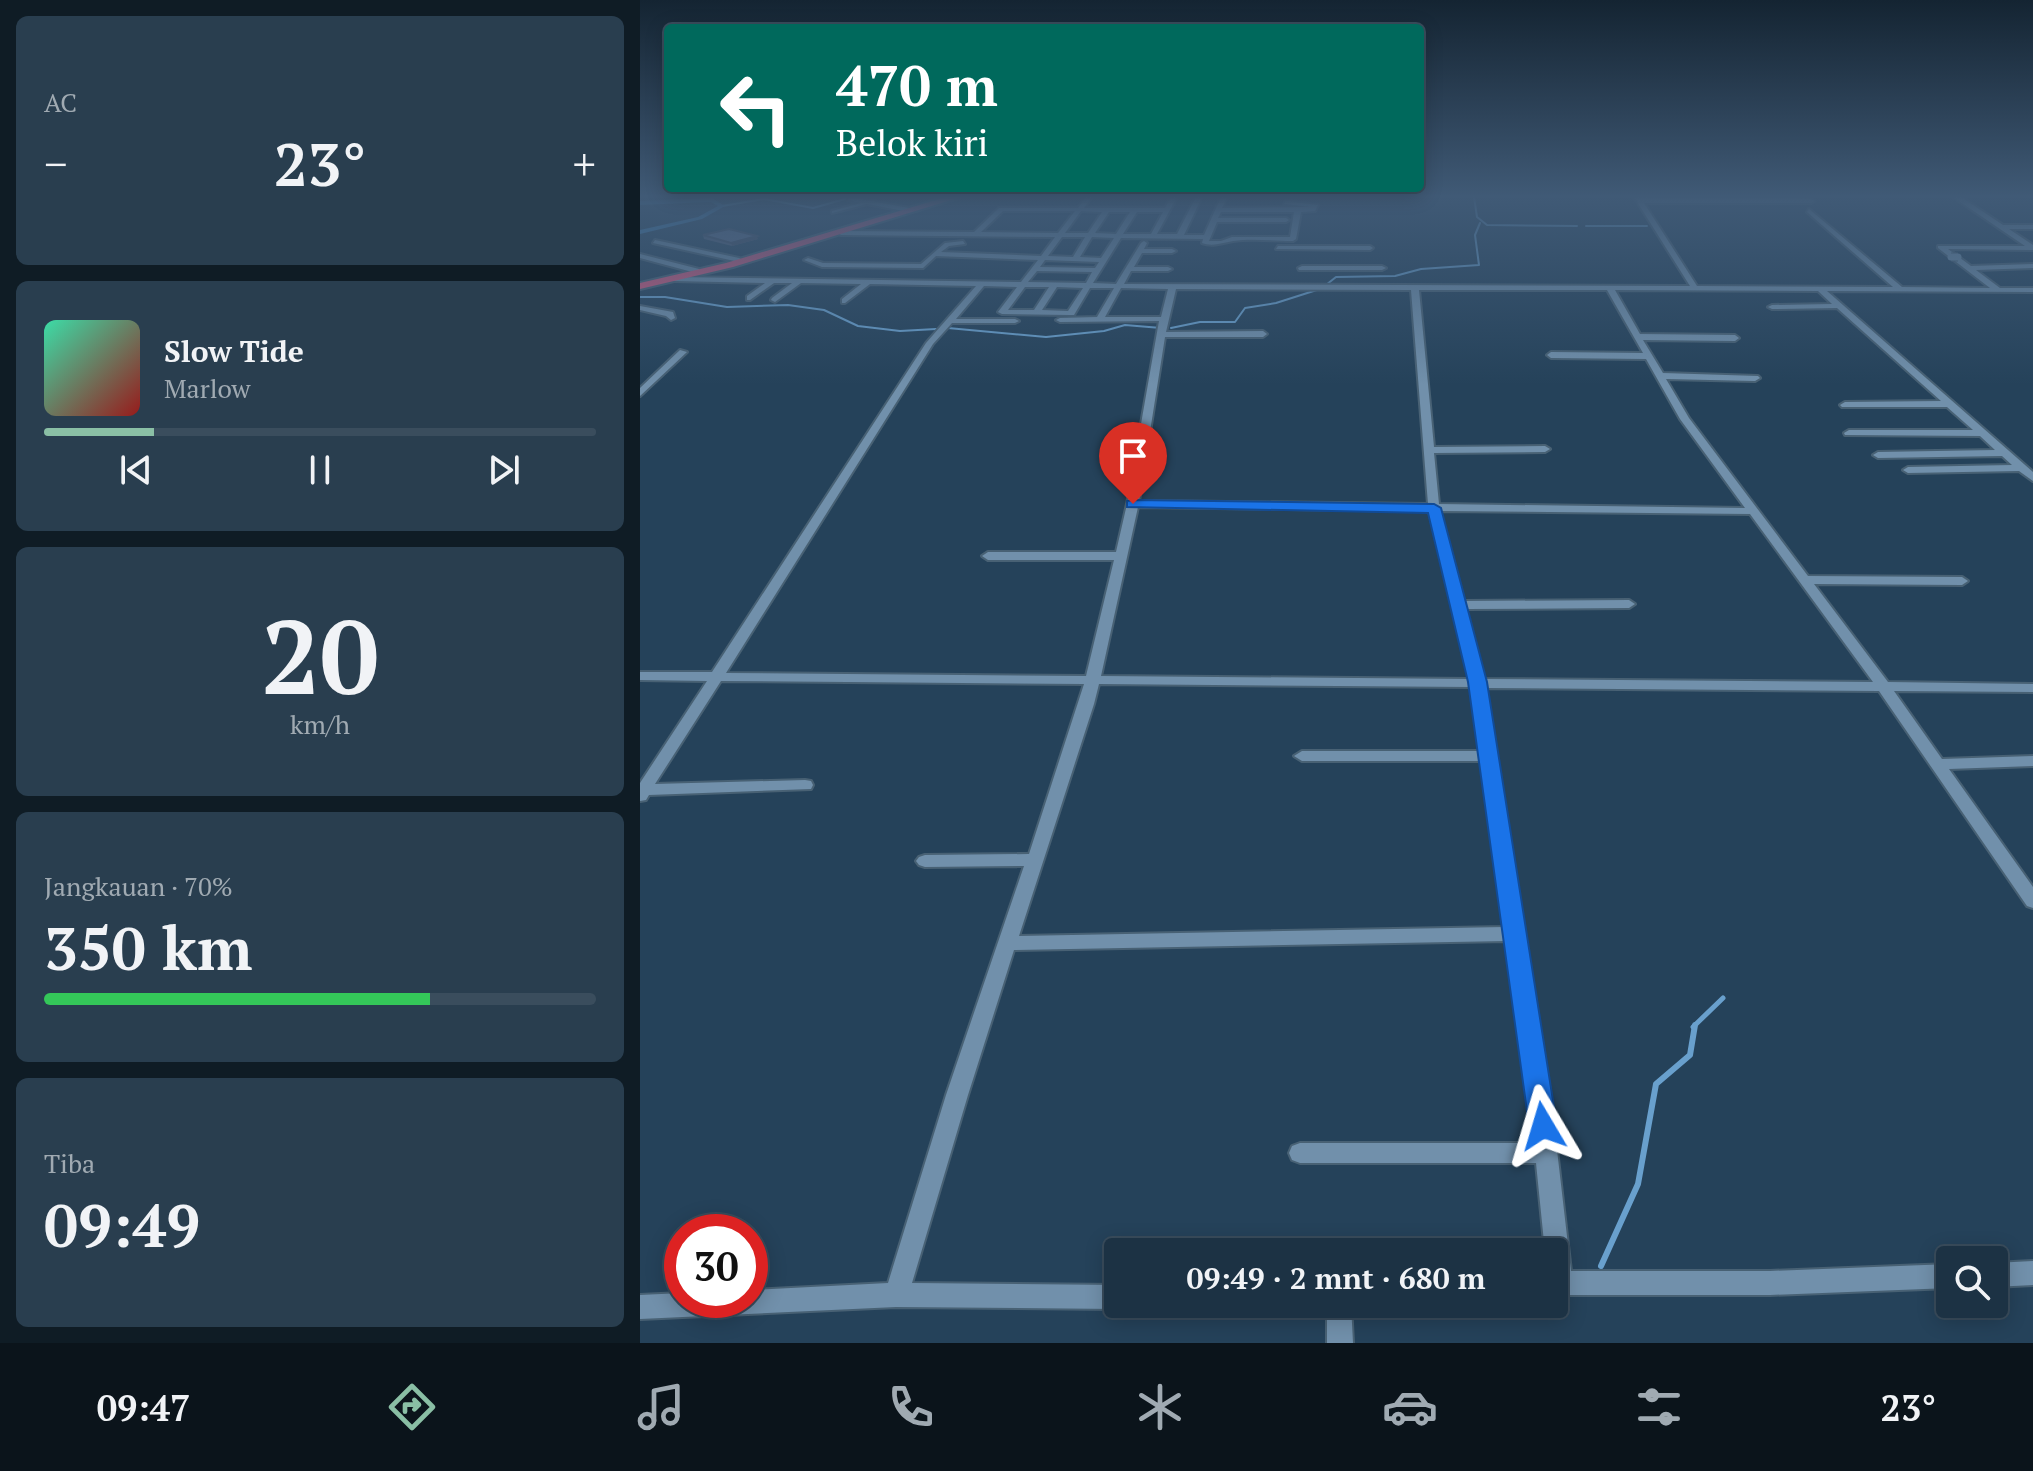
<!DOCTYPE html>
<html lang="id">
<head>
<meta charset="utf-8">
<style>
	body { margin:0; font-family:"PT Serif",serif; background:#293e4f; color:#f1f3f6; height:100vh; display:flex; flex-direction:column; font-size:30px; white-space:nowrap }
	* { box-sizing:border-box; margin:0 }
	p { font-size:26px; color:#a0aab2 }
	.icon { flex:none; width:44px; height:44px; fill:none; stroke:currentColor; stroke-width:2; stroke-linecap:round; stroke-linejoin:round }
	.map { position:relative; flex:1; overflow:hidden }
	.side { display:flex; flex-direction:column; gap:16px; padding:16px; background:#0f1c25; width:640px }
	.side>* { flex:none }
	.top-card { position:absolute; left:24px; top:24px; width:760px; height:168px; border-radius:8px; box-shadow:0 4px 20px #0003,0 0 0 2px #3a4d5d; background:#00695c; color:#fff; overflow:hidden }
	.buttons { position:absolute; left:1296px; top:1246px; display:grid; gap:16px }
	.buttons a { display:grid; place-items:center; width:72px; height:72px; border-radius:8px; background:#1c3244; box-shadow:0 4px 20px #0003,0 0 0 2px #3a4d5d; font-size:40px }
	.speed { position:absolute; left:24px; top:1214px; display:flex; gap:16px; font-size:40px; font-weight:700; text-align:center }
	.speed>* { display:grid; place-content:center; width:104px; height:104px; border-radius:50%; background:#1c3244; box-shadow:0 4px 20px #0003,0 0 0 2px #3a4d5d; line-height:1 }
	.speed .limit { border:12px solid #d22; background:#fff; color:#111 }
	.pin { position:absolute; display:grid; place-items:center; width:68px; height:68px; color:#fff; margin:-82px -34px; border-radius:50% 50% 50% 0; rotate:-45deg; box-shadow:0 0 8px #0007 }
	.pin .icon { rotate:45deg }
	.me { position:absolute; width:88px; margin:-44px; rotate:353deg; stroke-linejoin:round; filter:drop-shadow(0 0 6px #0008) }
	.turn { display:flex; align-items:center; gap:28px; height:168px; padding:0 40px; font-size:36px }
	.turn .icon { width:104px; height:104px; stroke-width:2.5 }
	.turn b { display:block; font-size:56px; line-height:68px }
	.big { font-size:60px; font-weight:700; line-height:1.1 }
	.side .card { flex:1; display:flex; flex-direction:column; justify-content:center; gap:12px; min-width:0; padding:0 28px; border-radius:12px; background:#293e4f }
	.side .dial { align-items:center; gap:0 }
	.dial b { font-size:104px; line-height:1 }
	.song { display:flex; align-items:center; gap:24px }
	.cover { width:96px; height:96px; border-radius:12px; background:linear-gradient(135deg,hsl(160 70% 55%),hsl(0 70% 35%)) }
	.played { height:8px; border-radius:4px; background:linear-gradient(90deg,#8abfa5 20%,#3a4d5d 20%) }
	.keys { display:flex; justify-content:space-around; direction:ltr }
	.heat { display:flex; justify-content:space-between; align-items:center; font-size:44px; direction:ltr }
	.charge { height:12px; border-radius:6px; background:linear-gradient(90deg,#34c759 70%,#3a4d5d 0) }
	.trip { position:absolute; left:464px; top:1238px; width:464px; height:80px; border-radius:8px; background:#1c3244; box-shadow:0 4px 20px #0003,0 0 0 2px #3a4d5d; font-weight:700; line-height:80px; text-align:center }
	.dock { display:flex; height:128px; justify-content:space-around; align-items:center; background:#0b141b; color:#a0aab2 }
	.dock .icon { width:56px; height:56px }
	.dock .current { color:#8abfa5 }
	.dock b { font-size:36px; color:#f1f3f6 }
	main { display:flex; flex:1; min-height:0 }
	.map>svg:first-child { display:block }
	.lines { fill:none; stroke-linecap:round; stroke-linejoin:round }
	.stream-far2 { stroke:#69a0cd; stroke-width:2 }
	.stream-far1 { stroke:#69a0cd; stroke-width:5 }
	.stream { stroke:#69a0cd; stroke-width:6 }
	.canal { fill:#4088c1; fill-rule:evenodd }
	.minor-casing { stroke:#486174; stroke-width:4 }
	.highway-casing { stroke:#486174; stroke-width:4 }
	.minor { fill:#7190ab; fill-rule:evenodd }
	.highway { fill:#da587e; fill-rule:evenodd }
	.minor-bridge-casing { stroke:#486174; stroke-width:9; stroke-linecap:butt }
	.minor-bridge { stroke:#7190ab; stroke-width:7 }
	.wall { fill:#505e79 }
	.shaded-wall { fill:#414c63 }
	.building { fill:#5d6d8d; stroke:#414c63; stroke-width:2 }
	.route { fill:#1a73e8; stroke:#114b97; stroke-width:2 }
</style>
</head>
<body>
<main>
<section class="side">
<div class="card"><p>AC</p>
<div class="heat"><a>−</a><b class="big">23°</b><a>+</a></div>
</div>
<div class="card">
<div class="song"><i class="cover"></i><div><b>Slow Tide</b><p>Marlow</p></div></div>
<div class="played"></div>
<div class="keys"><svg class="icon" aria-label="previous" viewBox="0 0 24 24"><path d="M18 5L8 12l10 7zM5 5v14"/></svg><svg class="icon" aria-label="pause" viewBox="0 0 24 24"><path d="M8 5v14M16 5v14"/></svg><svg class="icon" aria-label="next" viewBox="0 0 24 24"><path d="M6 5l10 7-10 7zM19 5v14"/></svg></div>
</div>
<div class="card dial"><b>20</b><p>km/h</p></div>
<div class="card"><p>Jangkauan · 70%</p><b class="big">350 km</b><div class="charge"></div></div>
<div class="card"><p>Tiba</p><b class="big">09:49</b></div>
</section>
<div class="map">
<svg width="1393" height="1343" viewBox="0 0 1393 1343">
	<rect width="100%" height="100%" fill="#25425a"/>
	<g class="lines">
		<path class="stream-far2" d="M834,197L837,217L847,225L937,226
			M82,206L124,199L173,208L212,197
			M946,226H1007
			M686,285L696,277L755,276L781,269L839,265L835,235L840,223
			M0,297H25L87,307L148,305L184,310L218,326L260,331L296,329
			M308,328L406,337L464,331L485,325L521,328
			M531,328L560,322H595L605,308L636,303L683,288"/>
		<path class="stream-far1" d="M1053,1027L1083,998"/>
		<path class="stream" d="M961,1266L998,1184L1016,1084L1050,1055L1055,1025"/>
		<path class="canal" d="M72,198L85,206L62,219L0,234V230L58,217L78,206L71,202L0,205V201Z"/>
		<defs>
			<path id="minor" d="M209,197L269,208L272,210L269,212L227,204L192,213V211L221,203L208,200Z
				M446,197H452L444,208H525L531,197H537L517,234H537L556,197H562L544,235H564L581,197H587L582,208L671,207L644,204L646,201L678,205L675,211L661,212L656,239L653,241C634,241 612,238 593,241C581,243 573,247 562,243L563,239L481,238L453,283L476,284L501,243L504,241L507,243L504,249H532L536,251L532,253H502L494,267H528L532,269L528,271H491L484,284L1050,286L994,197H1000L1171,199L1174,201L1171,203H1004L1057,286L1253,287L1167,212L1169,209L1262,287L1350,288L1298,248V246H1385L1313,197H1321L1363,225H1393V229H1369L1393,245V250L1308,249L1331,266L1393,264V268L1336,270L1360,288H1393V292L1187,291L1393,472V481L1379,471L1268,473L1263,470L1268,467L1372,465L1362,456L1238,458L1233,455L1238,452L1355,450L1340,436L1205,435L1204,433L1209,430H1333L1307,407H1202L1200,405L1205,402L1301,401L1197,308L1132,309L1128,307L1132,305L1192,304L1178,291L975,290L1000,334L1095,335L1099,338L1095,341L1003,340L1023,373L1118,376L1120,378L1115,381L1026,379L1049,418L1168,576L1322,577L1328,581L1322,585L1174,584L1248,682L1393,684V692L1254,691L1302,759L1393,756V766L1309,769L1393,887V908L1387,906L1239,691L846,688L911,1098L931,1271H1130L1310,1264V1288L1130,1295H914V1252H905L896,1163H660L652,1160L649,1153L652,1146L660,1143H894L867,941L374,950L328,1095L272,1283L478,1285V1304L487,1306L478,1309L256,1307L0,1319V1295L42,1293V1300H110V1290L248,1283L306,1095L384,866L285,867L279,865L276,861L279,857L285,855L389,854L444,684L81,681L15,784L165,780L171,781L173,785L171,789L9,795L6,800L0,801V783L67,681L0,680V672H72L286,343L336,286L230,284L205,303H202V299L221,284L161,283L135,302L131,300L132,298L152,283H134L110,300H107V296L125,283L34,281L30,279L34,277L381,282L398,260L296,256L283,268L182,267L164,260L168,258L183,263L281,264L305,243L323,241L325,244L309,246L301,252L401,256L415,237L201,235L198,233L201,231L334,232L359,208H438ZM363,211H435L418,233L341,232ZM441,211L462,212L448,233H425ZM469,212H490L476,234L455,233ZM497,212H523L511,234H483ZM581,212H654L650,237H592L581,241H569L577,222H646L649,220L646,218H578ZM422,237H445L433,257L408,256ZM452,237L474,238L461,258L440,257ZM405,260L459,262L455,268L400,267ZM397,271L452,272L446,283L388,282ZM344,286L377,287L358,312L362,314L431,315H434L450,288H474L457,317L420,318L416,320L420,322L519,321L487,504L476,552H348L342,556L348,560H474L446,676L86,673L293,344L312,323H375L379,321L375,319H316ZM385,287H409L394,310H368ZM417,287L443,288L428,311L402,310ZM481,288L528,289L521,317H465ZM536,289L771,290L788,504L499,501L525,337H623L627,334L623,331L526,332ZM779,290H967L1003,353L911,352L907,355L911,358L1006,359L1040,419L1105,508L799,504L794,453L905,452L910,449L905,446L794,447ZM498,507L789,511L830,679L461,676ZM800,511L1110,514L1233,682L844,679L826,609L989,608L995,604L989,600L824,601ZM459,684L832,687L841,751H662L654,756L662,761H842L865,927L379,936L454,704Z
				M15,240L99,258L103,260L99,262L13,243Z
				M638,246H730L733,248L730,250L636,249Z
				M0,254L59,269L60,271L56,273L0,258Z
				M662,266H742L746,268L742,270H659L658,268Z
				M0,306L33,312L35,318L31,320L26,316L0,310Z
				M40,350L47,352L0,396V388Z
				M1393,1261V1285L1354,1287V1263Z
				M687,1304H711L713,1343H687Z"/>
			<path id="highway" d="M306,197H321L93,267L0,289V283L86,263Z"/>
		</defs>
		<use href="#minor" class="minor-casing"/>
		<use href="#highway" class="highway-casing"/>
		<use href="#minor" class="minor"/>
		<use href="#highway" class="highway"/>
		<defs>
			<path id="minor-bridge" d="M1311,257H1318"/>
		</defs>
		<use href="#minor-bridge" class="minor-bridge-casing"/>
		<use href="#minor-bridge" class="minor-bridge"/>
	</g>
	<path class="wall" d="M63,235L118,239L92,246L64,239Z"/>
	<path class="shaded-wall" d="M117,236L118,239L92,246L91,243Z"/>
	<path class="building" d="M89,229L117,236L91,243L63,235Z"/>
	<linearGradient id="sky" x2="0" y2="1"><stop stop-color="#142432"/><stop offset="0.51" stop-color="#405a76"/><stop offset="1" stop-color="#405a76" stop-opacity="0"/></linearGradient>
	<rect width="1393" height="385" fill="url(#sky)"/>
	<path class="route" d="M493,500L794,504L801,508L847,682L917,1126L913,1135L903,1138L893,1135L889,1126L828,682L788,513L487,507V501Z"/>
</svg>
<div class="buttons">
<a><svg class="icon" aria-label="search" viewBox="0 0 24 24"><circle cx="10" cy="10" r="6"/><path d="M15 15l6 6"/></svg></a>
</div>
<div class="speed"><div class="limit">30</div></div>
<div class="pin" style="left:493px;top:504px;background:#d93025"><svg class="icon" aria-label="arrive" viewBox="0 0 24 24"><path d="M6 21V4h12l-3 4 3 4H6"/></svg></div>
<svg class="me" style="left:903px;top:1126px" viewBox="-20 -20 40 40"><path d="M0-17L14 15 0 8-14 15z" fill="#1a73e8" stroke="#fff" stroke-width="4"/></svg>
<div class="trip">09:49 · 2 mnt · 680 m</div>
<div class="top-card">
<div class="turn"><svg class="icon" aria-label="left" viewBox="0 0 24 24"><path d="M17 20v-9H6M10 6l-5 5 5 5"/></svg><div><b>470 m</b>Belok kiri</div></div>
</div>
</div>
</main>
<nav class="dock">
<b>09:47</b>
<svg class="icon current" aria-label="directions" viewBox="0 0 24 24"><path d="M12 3l9 9-9 9-9-9zM9 14v-3h6M13 9l2 2-2 2"/></svg>
<svg class="icon" aria-label="music" viewBox="0 0 24 24"><path d="M9 18V5l10-2v13"/><circle cx="6" cy="18" r="3"/><circle cx="16" cy="16" r="3"/></svg>
<svg class="icon" aria-label="phone" viewBox="0 0 24 24"><path d="M5 4h4l2 5-3 2q2 4 5 5l2-3 5 2v4C11 20 4 13 5 4z"/></svg>
<svg class="icon" aria-label="climate" viewBox="0 0 24 24"><path d="M12 3v18M4 7l16 10M4 17L20 7"/></svg>
<svg class="icon" aria-label="car" viewBox="0 0 24 24"><path d="M5 17H2v-5l4-1 3-4h7l3 4 3 1v5h-3M9 17h6M6 11h13"/><circle cx="7" cy="17" r="2"/><circle cx="17" cy="17" r="2"/></svg>
<svg class="icon" aria-label="filters" viewBox="0 0 24 24"><path d="M4 7h16M4 17h16"/><circle cx="9" cy="7" r="2"/><circle cx="15" cy="17" r="2"/></svg>
<b>23°</b>
</nav>
</body>
</html>
